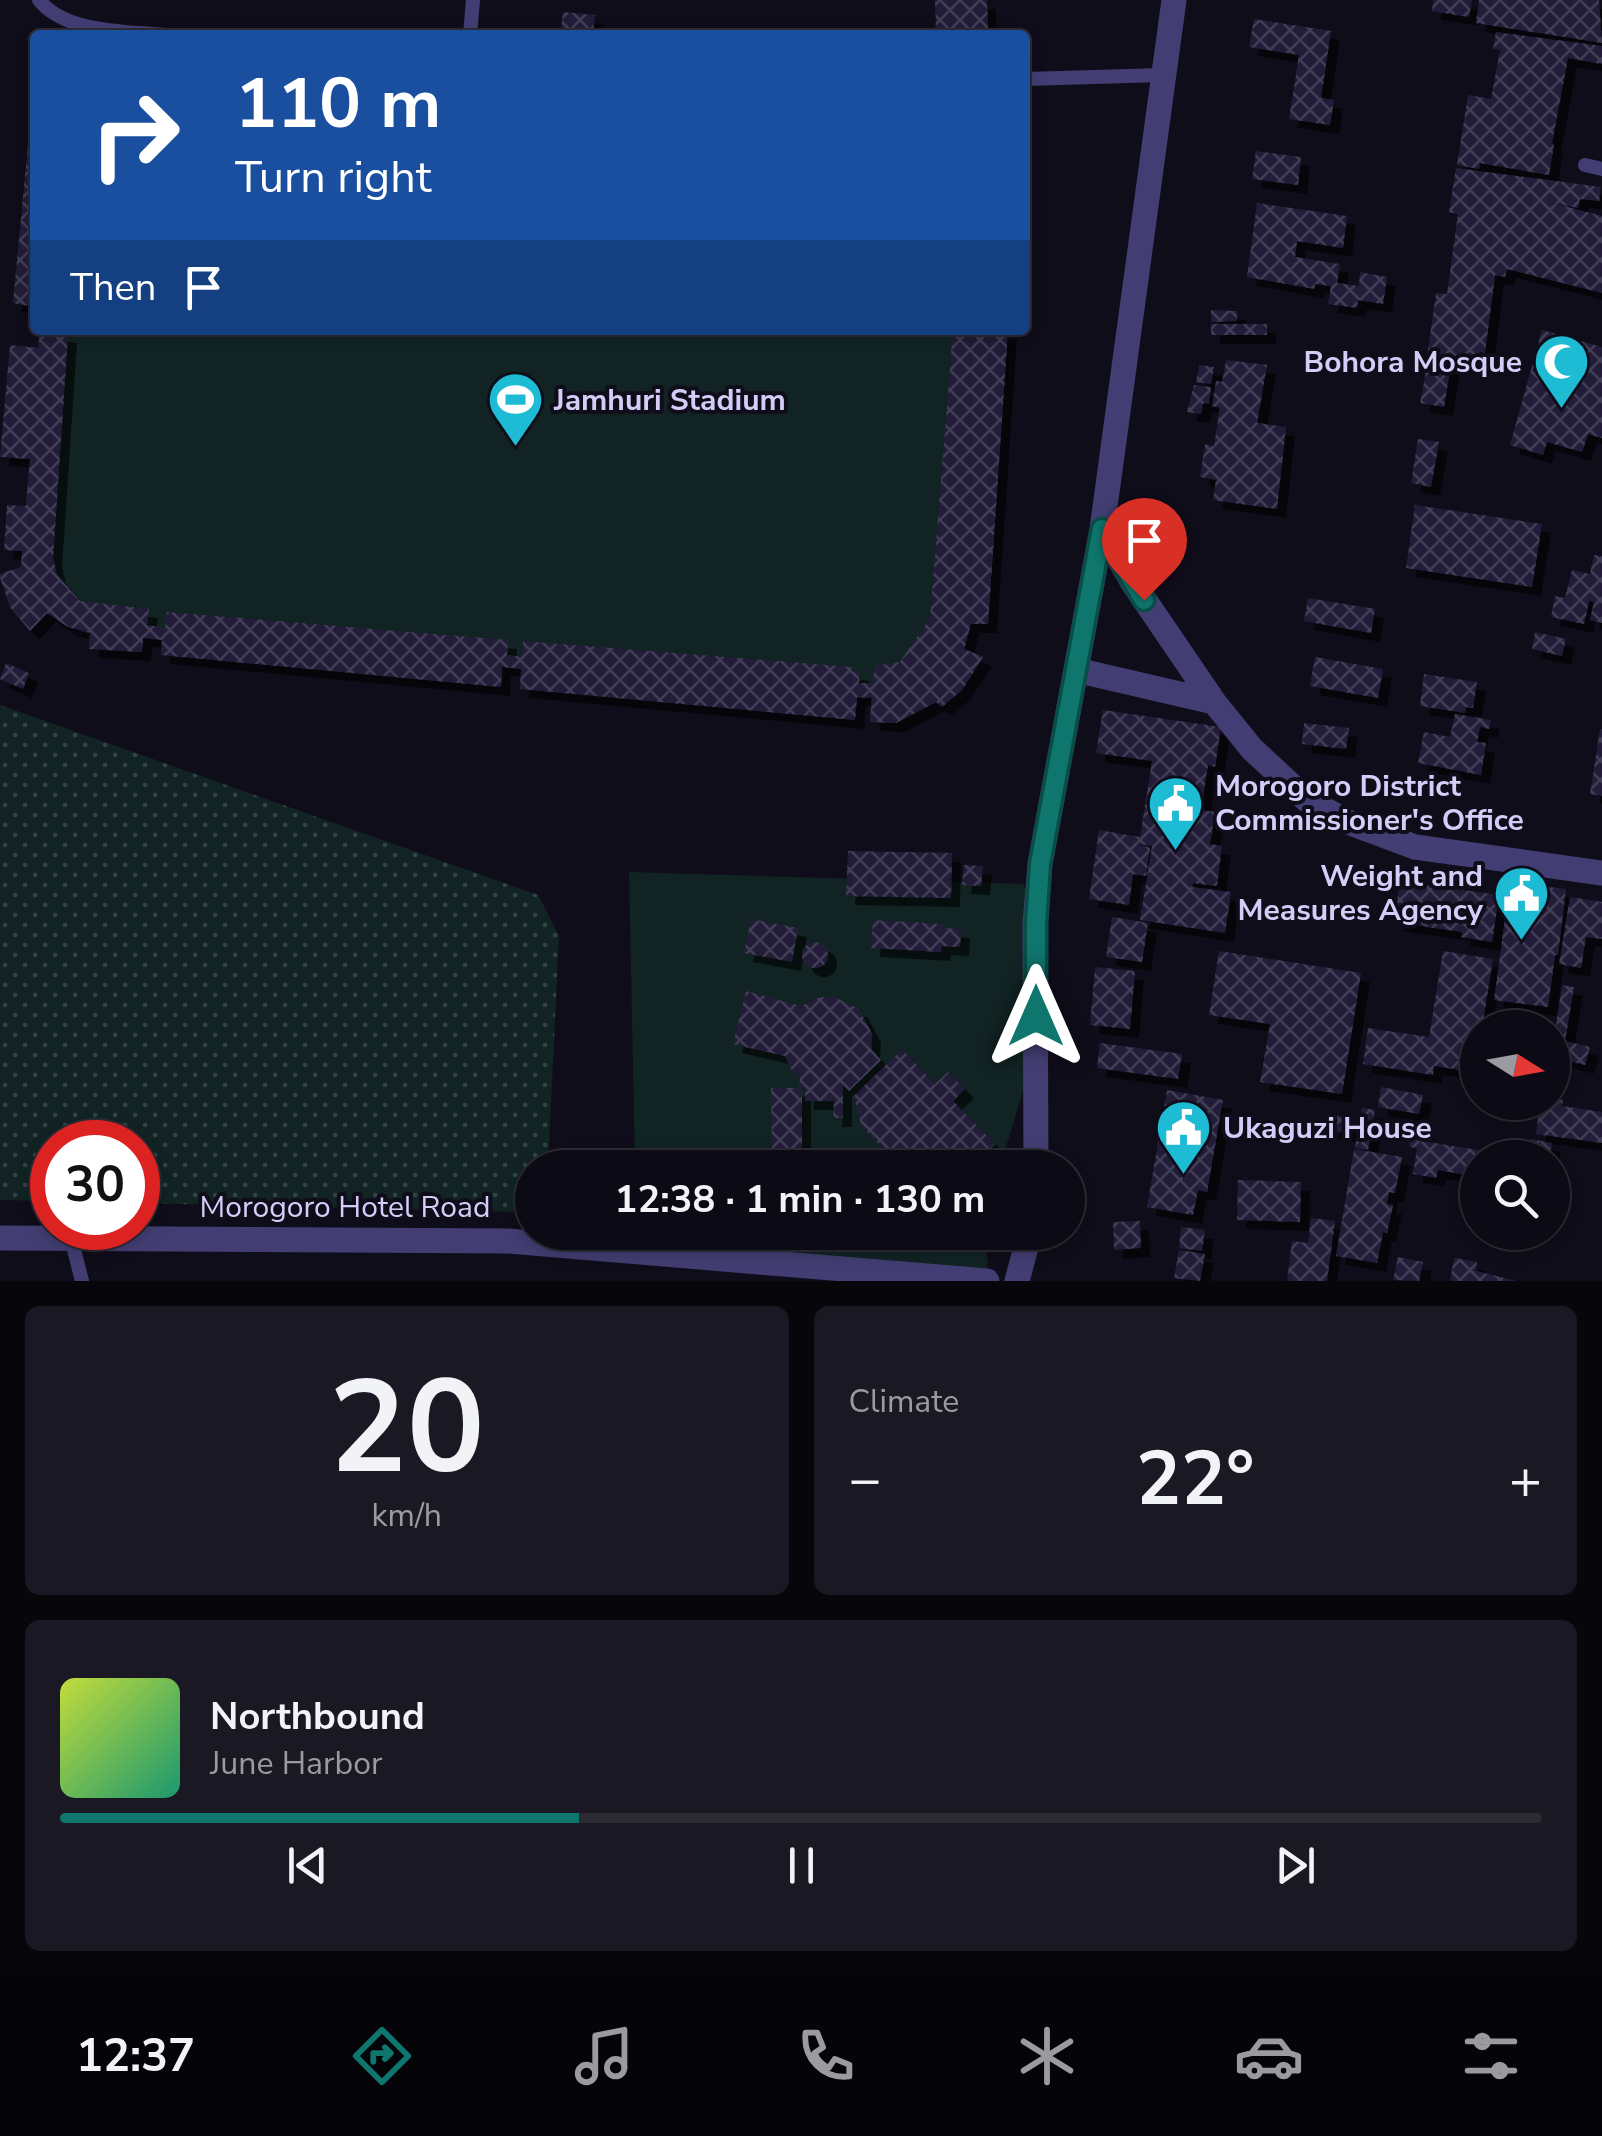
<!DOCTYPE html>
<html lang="en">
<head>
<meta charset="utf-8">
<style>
	body { margin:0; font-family:"Nunito Sans",sans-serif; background:#1a1822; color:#f1f3f6; height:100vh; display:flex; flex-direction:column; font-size:38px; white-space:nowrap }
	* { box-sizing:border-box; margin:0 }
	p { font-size:32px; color:#9a9aa0 }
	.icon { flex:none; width:55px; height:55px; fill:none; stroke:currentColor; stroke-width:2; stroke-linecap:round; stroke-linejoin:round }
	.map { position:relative; height:1281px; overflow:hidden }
	.side { display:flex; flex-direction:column; gap:25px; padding:25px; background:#07060b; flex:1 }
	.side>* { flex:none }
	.hud { position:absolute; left:30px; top:30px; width:1000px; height:305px; border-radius:10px; box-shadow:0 5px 15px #0003,0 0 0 2px #2c2b34; background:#1a4fa0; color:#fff; overflow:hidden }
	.needle { width:65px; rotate:101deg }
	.buttons { position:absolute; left:1460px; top:1010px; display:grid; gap:20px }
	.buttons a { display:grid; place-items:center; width:110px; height:110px; border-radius:50%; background:#0c0a14; box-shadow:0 5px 15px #0003,0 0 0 2px #2c2b34; font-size:50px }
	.speed { position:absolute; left:30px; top:1120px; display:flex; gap:20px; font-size:50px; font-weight:700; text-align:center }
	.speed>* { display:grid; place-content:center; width:130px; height:130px; border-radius:50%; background:#0c0a14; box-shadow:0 5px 15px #0003,0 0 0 2px #2c2b34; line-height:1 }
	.speed .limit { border:15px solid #d22; background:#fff; color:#111 }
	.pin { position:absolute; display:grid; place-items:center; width:85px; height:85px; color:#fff; margin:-102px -42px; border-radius:50% 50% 50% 0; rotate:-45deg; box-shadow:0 0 10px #0007 }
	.pin .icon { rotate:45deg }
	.me { position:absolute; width:110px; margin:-55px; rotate:0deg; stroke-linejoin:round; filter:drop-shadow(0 0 8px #0008) }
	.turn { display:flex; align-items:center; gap:35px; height:210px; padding:0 40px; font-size:45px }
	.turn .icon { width:130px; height:130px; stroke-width:2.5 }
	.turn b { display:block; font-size:70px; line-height:85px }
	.then { display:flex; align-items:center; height:95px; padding:0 40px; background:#0003; gap:20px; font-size:38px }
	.big { font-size:75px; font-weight:700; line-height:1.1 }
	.side .card { flex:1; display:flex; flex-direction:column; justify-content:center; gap:15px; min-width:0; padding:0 35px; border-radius:15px; background:#1a1822 }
	.side .dial { align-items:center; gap:0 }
	.dial b { font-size:130px; line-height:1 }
	.song { display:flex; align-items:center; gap:30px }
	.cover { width:120px; height:120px; border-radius:15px; background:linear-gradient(135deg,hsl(70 70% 55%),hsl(160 70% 35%)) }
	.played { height:10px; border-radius:5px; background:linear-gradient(90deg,#0f766e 35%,#2c2b34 35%) }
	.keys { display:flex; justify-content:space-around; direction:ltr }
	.heat { display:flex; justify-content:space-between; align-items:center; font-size:55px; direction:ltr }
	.side .tiles { flex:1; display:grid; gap:25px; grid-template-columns:1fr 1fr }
	.card:last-child { grid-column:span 2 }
	.trip { position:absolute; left:515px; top:1150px; width:570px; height:100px; border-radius:50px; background:#0c0a14; box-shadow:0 5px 15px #0003,0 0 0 2px #2c2b34; font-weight:700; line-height:100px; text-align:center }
	.menu { display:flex; height:160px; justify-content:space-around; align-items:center; background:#050408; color:#9a9aa0 }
	.menu .icon { width:70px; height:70px }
	.menu .active { color:#0f766e }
	.menu b { font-size:45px; color:#f1f3f6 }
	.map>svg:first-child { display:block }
	.grass { fill:url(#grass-dots) }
	.garden { fill:#112323 }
	.building { fill:url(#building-cross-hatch); filter:url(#shadow) }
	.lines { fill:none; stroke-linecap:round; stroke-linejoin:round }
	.service { stroke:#423e73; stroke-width:14 }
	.minor { stroke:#423e73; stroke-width:25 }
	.tertiary { stroke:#423e73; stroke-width:25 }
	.route-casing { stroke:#0a4d48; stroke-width:25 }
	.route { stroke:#0f766e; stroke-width:18 }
	.labels { text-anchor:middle; stroke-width:8; stroke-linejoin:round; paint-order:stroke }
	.poi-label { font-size:30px; font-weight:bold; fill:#d3cdf8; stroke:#100d1a; text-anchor:start }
	.street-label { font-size:30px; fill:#d3cdf8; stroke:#100d1a }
</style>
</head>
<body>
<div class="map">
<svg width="1602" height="1281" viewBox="0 0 1602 1281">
	<defs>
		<pattern id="grass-dots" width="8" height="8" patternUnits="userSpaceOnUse" patternTransform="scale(2.5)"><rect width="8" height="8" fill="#112323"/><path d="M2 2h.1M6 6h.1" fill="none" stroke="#334244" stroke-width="1.8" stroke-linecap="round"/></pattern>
		<pattern id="building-cross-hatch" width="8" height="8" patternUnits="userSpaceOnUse" patternTransform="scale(2.5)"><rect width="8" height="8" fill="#221c38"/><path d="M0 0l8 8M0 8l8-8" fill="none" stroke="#413c56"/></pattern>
		<filter id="shadow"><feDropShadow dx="9" dy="9" stdDeviation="0" flood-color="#0009"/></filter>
	</defs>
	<rect width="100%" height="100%" fill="#100d1a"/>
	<path class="grass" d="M0,705L538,895L559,936L549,1147L544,1167L532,1168V1201L524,1212L138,1203V1142H52V1201L0,1200Z"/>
	<path class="garden" d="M40,330H1008L988,624H971L964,648L983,657L962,690L942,707L936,702L896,723L870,722L871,698H857L855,720L520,689L521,669L503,667L501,687L161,655V640L144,638L142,652L89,649V633L68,627L48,613L30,631L10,607L0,574L21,567Z
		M629,872L1023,884L1032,905L1048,1007L1000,1167H635Z
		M636,1233H985L988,1269L637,1253Z"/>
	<path class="building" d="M935,0H987L988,32L936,34Z
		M1433,0H1472L1469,17L1432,11Z
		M1479,0H1599L1602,43L1476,23Z
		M563,12L595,15L593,33L561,29Z
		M1254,19L1331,31L1321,98L1334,100L1330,125L1289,119L1299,55L1249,47Z
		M1496,32L1602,46V64L1568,58L1552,143L1554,144L1549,175L1480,163L1479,169L1457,165L1468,95L1491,99L1500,50L1493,49Z
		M35,113V307L13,303L30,122Z
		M1256,151L1301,157L1298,185L1252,179Z
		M1456,168L1601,187L1599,201L1580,199L1578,208L1549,202L1602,216V293L1507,269L1505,277L1495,275L1485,353L1480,352L1478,367L1427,357L1436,293L1447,294L1458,214L1449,212Z
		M1257,203L1347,216L1343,248L1297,241L1295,257L1340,264L1337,283L1359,286L1360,272L1387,277L1383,304L1358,300L1357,308L1328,304L1331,286L1315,284V289L1247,277Z
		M1211,310L1237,311V321L1211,322Z
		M1211,324H1267V335H1211Z
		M40,330L68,334L53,558L57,575L80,601L149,609L147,625L165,628L167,612L508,640L507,655L522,657L523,641L852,667L851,671L860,672L859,683H872L875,666L900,662L930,618L953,330H1008L988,624H971L964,649L983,657L962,690L942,707L936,702L896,723L870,722L872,698L857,697L855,720L520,689L521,669L502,667L501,687L161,655L162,640L143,638L142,652L89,649L90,633L68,627L47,613L30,631L10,607L0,578V574L21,567L22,551L4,550L7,505L26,506L30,459L0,457L10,345L38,348Z
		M1542,330L1602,347V438L1588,434L1582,452L1547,442L1543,455L1510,445Z
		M1226,360L1267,365L1257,423L1286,427L1277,509L1213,500L1216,480L1200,477L1205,444L1214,446L1220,408L1212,406L1216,381L1222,382Z
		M1428,360L1451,364L1444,407L1420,403Z
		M1199,365L1214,367L1211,384L1196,382Z
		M1194,385L1211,387L1209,404L1203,403L1201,414L1187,412Z
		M1418,439L1439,442L1431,487L1411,483Z
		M1415,505L1542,524L1532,587L1406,568Z
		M1594,555L1602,556V623L1590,620L1594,602L1589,601L1584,624L1551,617L1555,596L1565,598L1572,570L1590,574Z
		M1308,598L1375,609L1371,633L1304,621Z
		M1535,632L1566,639L1562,656L1532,649Z
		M1315,657L1383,669L1378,698L1310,686Z
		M6,663L29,673L23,689L0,679Z
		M1424,674L1477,682L1473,708L1466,707L1465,713L1420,706Z
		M1103,710L1221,727L1215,767L1208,765L1201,810L1215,812L1210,844L1222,846L1217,886L1193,883L1192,887L1231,892L1225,933L1140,920L1152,846L1138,844L1150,848L1146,876L1133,874L1129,905L1089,899L1099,830L1140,837L1152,761L1096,753Z
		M1455,714L1491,720L1489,729L1480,727L1477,742L1486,743L1481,775L1418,763L1424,732L1450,737Z
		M1304,723L1349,728L1346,749L1302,744Z
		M1600,729H1602V796L1590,794Z
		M848,851L952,853L951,898L846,896Z
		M964,865L983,866L981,886L962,885Z
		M1400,881L1499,895L1492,942L1461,937L1462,932L1394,922Z
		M1510,882L1566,889L1558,955H1555L1548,1007L1494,1000Z
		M1570,897L1602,902V939L1586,937L1581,968L1559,964Z
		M1112,917L1148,923L1142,962L1106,957Z
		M751,919L798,928L792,962L744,953Z
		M873,920L943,924V928L961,929L960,947L942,946L941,952L871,948Z
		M802 955a13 13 0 1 1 26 0a13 13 0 1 1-26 0Z
		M1219,951L1361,973L1342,1094L1260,1082L1270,1024L1209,1015Z
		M1443,951L1493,959L1482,1028H1478L1474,1072L1434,1066L1433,1075L1363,1064L1368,1028L1429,1037Z
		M1095,967L1135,971L1130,1029L1090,1025Z
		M1562,985L1574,987L1565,1041L1590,1047L1585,1065L1557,1058L1562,1040L1554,1038Z
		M746,991L801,1006L820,997H834L859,1009L872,1034L871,1049L881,1060L849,1091L843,1085V1118H833L834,1101H805V1087H799L800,1077L791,1069L785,1056L733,1044Z
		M1100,1043L1182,1054L1178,1079L1097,1068Z
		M902,1049L935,1084L948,1072L965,1089L953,1101L995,1144L971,1168H881L891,1157L861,1125L854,1096Z
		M1381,1087L1423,1095L1419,1114L1378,1107Z
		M771,1088H802V1168H772Z
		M1167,1090L1223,1100L1207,1192L1198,1190L1193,1215L1147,1207Z
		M1552,1098L1563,1100L1562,1106L1602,1112V1143L1536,1134L1540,1102H1552Z
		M1362,1108L1375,1110L1368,1150L1355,1148Z
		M1331,1115L1348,1117L1346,1133L1329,1131Z
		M1413,1123L1425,1125L1422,1141L1491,1152L1490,1158H1478V1177L1438,1170L1436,1178L1413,1174L1417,1148L1409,1147Z
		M1531,1139L1552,1143L1549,1158H1527Z
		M1354,1149L1402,1157L1395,1193L1389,1192L1387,1204L1393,1205L1387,1233L1383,1232L1377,1263L1336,1256Z
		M1238,1180L1301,1182L1300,1222L1237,1220Z
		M1311,1218L1335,1221L1327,1281H1287L1292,1241L1308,1243Z
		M1140,1221L1141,1248L1114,1250L1113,1222Z
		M1181,1227L1205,1230L1202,1251L1179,1248Z
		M1179,1250L1205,1254L1200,1281L1174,1278Z
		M1398,1257L1423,1262L1419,1281L1393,1280Z
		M1454,1258L1477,1262L1476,1271L1517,1281H1450Z"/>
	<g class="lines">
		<path class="service" d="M39,0C65,33 125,31 164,35
			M192,35H218
			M470,35L473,0
			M1025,79L1163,75
			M1585,165L1602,169
			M71,1238L82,1281"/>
		<path class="minor" d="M1102,529L1133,583L1214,702L1252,749L1307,800L1348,822L1415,847L1602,873
			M1076,670L1214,702
			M1036,1168L1035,924L1040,864L1102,529L1174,0
			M1017,1281L1030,1232"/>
		<path class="tertiary" d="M0,1238L508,1241L987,1281"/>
	</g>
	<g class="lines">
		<defs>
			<path id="route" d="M1036,1016V924L1040,864L1102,529L1144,600"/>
		</defs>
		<use href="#route" class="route-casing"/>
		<use href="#route" class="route"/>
	</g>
	<defs>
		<symbol id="mosque-pin" viewBox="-11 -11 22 30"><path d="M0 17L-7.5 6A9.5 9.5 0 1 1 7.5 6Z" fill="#1dbcd4" stroke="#100d1a"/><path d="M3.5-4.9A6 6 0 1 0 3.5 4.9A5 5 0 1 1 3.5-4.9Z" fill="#fff"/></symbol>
		<symbol id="stadium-pin" viewBox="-11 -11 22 30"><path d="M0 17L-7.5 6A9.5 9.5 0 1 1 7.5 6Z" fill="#1dbcd4" stroke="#100d1a"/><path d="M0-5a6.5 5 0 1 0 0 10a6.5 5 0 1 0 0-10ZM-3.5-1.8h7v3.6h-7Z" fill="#fff"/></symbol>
		<symbol id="civic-pin" viewBox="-11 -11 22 30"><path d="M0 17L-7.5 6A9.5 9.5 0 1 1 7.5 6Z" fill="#1dbcd4" stroke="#100d1a"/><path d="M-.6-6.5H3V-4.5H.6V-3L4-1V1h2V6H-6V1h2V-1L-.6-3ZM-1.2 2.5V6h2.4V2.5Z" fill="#fff"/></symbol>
	</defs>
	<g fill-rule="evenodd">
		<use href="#mosque-pin" x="1530" y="330" width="63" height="86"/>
		<use href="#stadium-pin" x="484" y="368" width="63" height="86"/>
		<use href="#civic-pin" x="1144" y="772" width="63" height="86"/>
		<use href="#civic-pin" x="1490" y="862" width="63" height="86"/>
		<use href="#civic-pin" x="1152" y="1096" width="63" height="86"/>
	</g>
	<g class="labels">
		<g class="poi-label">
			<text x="1522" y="372" text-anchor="end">Bohora Mosque</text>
			<text x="554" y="410">Jamhuri Stadium</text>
			<text x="1215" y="796">Morogoro District<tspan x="1215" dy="34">Commissioner's Office</tspan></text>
			<text x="1483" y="886" text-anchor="end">Weight and<tspan x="1483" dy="34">Measures Agency</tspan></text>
			<text x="1223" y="1138">Ukaguzi House</text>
		</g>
		<g class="street-label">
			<text x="345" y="1217">Morogoro Hotel Road</text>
		</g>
	</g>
</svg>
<div class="buttons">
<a><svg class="needle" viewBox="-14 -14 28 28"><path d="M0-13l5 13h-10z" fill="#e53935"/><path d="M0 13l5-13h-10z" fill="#9a9aa0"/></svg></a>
<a><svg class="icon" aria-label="search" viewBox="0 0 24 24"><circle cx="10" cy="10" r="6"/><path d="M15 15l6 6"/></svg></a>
</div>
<div class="speed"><div class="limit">30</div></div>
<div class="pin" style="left:1144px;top:600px;background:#d93025"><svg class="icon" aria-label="arrive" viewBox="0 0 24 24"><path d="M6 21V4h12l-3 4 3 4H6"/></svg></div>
<svg class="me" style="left:1036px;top:1016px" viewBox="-20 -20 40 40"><path d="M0-17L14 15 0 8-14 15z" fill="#0f766e" stroke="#fff" stroke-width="4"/></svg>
<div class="trip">12:38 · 1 min · 130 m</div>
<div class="hud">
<div class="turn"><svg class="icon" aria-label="right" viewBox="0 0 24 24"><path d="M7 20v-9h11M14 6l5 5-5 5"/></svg><div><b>110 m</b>Turn right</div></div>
<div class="then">Then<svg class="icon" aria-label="arrive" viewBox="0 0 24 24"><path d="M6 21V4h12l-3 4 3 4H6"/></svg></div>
</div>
</div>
<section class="side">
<div class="tiles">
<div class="card dial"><b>20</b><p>km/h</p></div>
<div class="card"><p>Climate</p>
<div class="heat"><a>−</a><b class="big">22°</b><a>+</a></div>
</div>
<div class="card">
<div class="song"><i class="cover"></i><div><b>Northbound</b><p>June Harbor</p></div></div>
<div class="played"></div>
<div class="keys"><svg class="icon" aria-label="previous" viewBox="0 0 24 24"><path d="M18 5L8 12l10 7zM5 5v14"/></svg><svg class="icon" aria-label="pause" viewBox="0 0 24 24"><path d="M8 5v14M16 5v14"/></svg><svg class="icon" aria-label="next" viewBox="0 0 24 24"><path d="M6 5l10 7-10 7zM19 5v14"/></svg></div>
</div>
</div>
</section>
<nav class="menu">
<b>12:37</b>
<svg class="icon active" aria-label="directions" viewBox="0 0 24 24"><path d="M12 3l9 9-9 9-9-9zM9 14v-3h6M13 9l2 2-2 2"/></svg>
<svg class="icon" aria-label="music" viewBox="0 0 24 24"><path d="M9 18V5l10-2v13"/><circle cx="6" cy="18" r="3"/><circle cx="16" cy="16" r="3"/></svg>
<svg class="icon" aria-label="phone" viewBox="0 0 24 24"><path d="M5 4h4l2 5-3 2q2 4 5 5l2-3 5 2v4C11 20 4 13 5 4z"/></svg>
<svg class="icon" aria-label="climate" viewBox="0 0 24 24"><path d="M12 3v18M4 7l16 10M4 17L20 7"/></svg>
<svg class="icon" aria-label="car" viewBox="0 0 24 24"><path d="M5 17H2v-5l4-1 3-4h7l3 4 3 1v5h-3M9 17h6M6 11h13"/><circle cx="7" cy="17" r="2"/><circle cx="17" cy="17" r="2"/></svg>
<svg class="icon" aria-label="filters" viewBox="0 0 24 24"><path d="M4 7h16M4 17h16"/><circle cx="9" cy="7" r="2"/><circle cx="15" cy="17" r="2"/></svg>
</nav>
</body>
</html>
